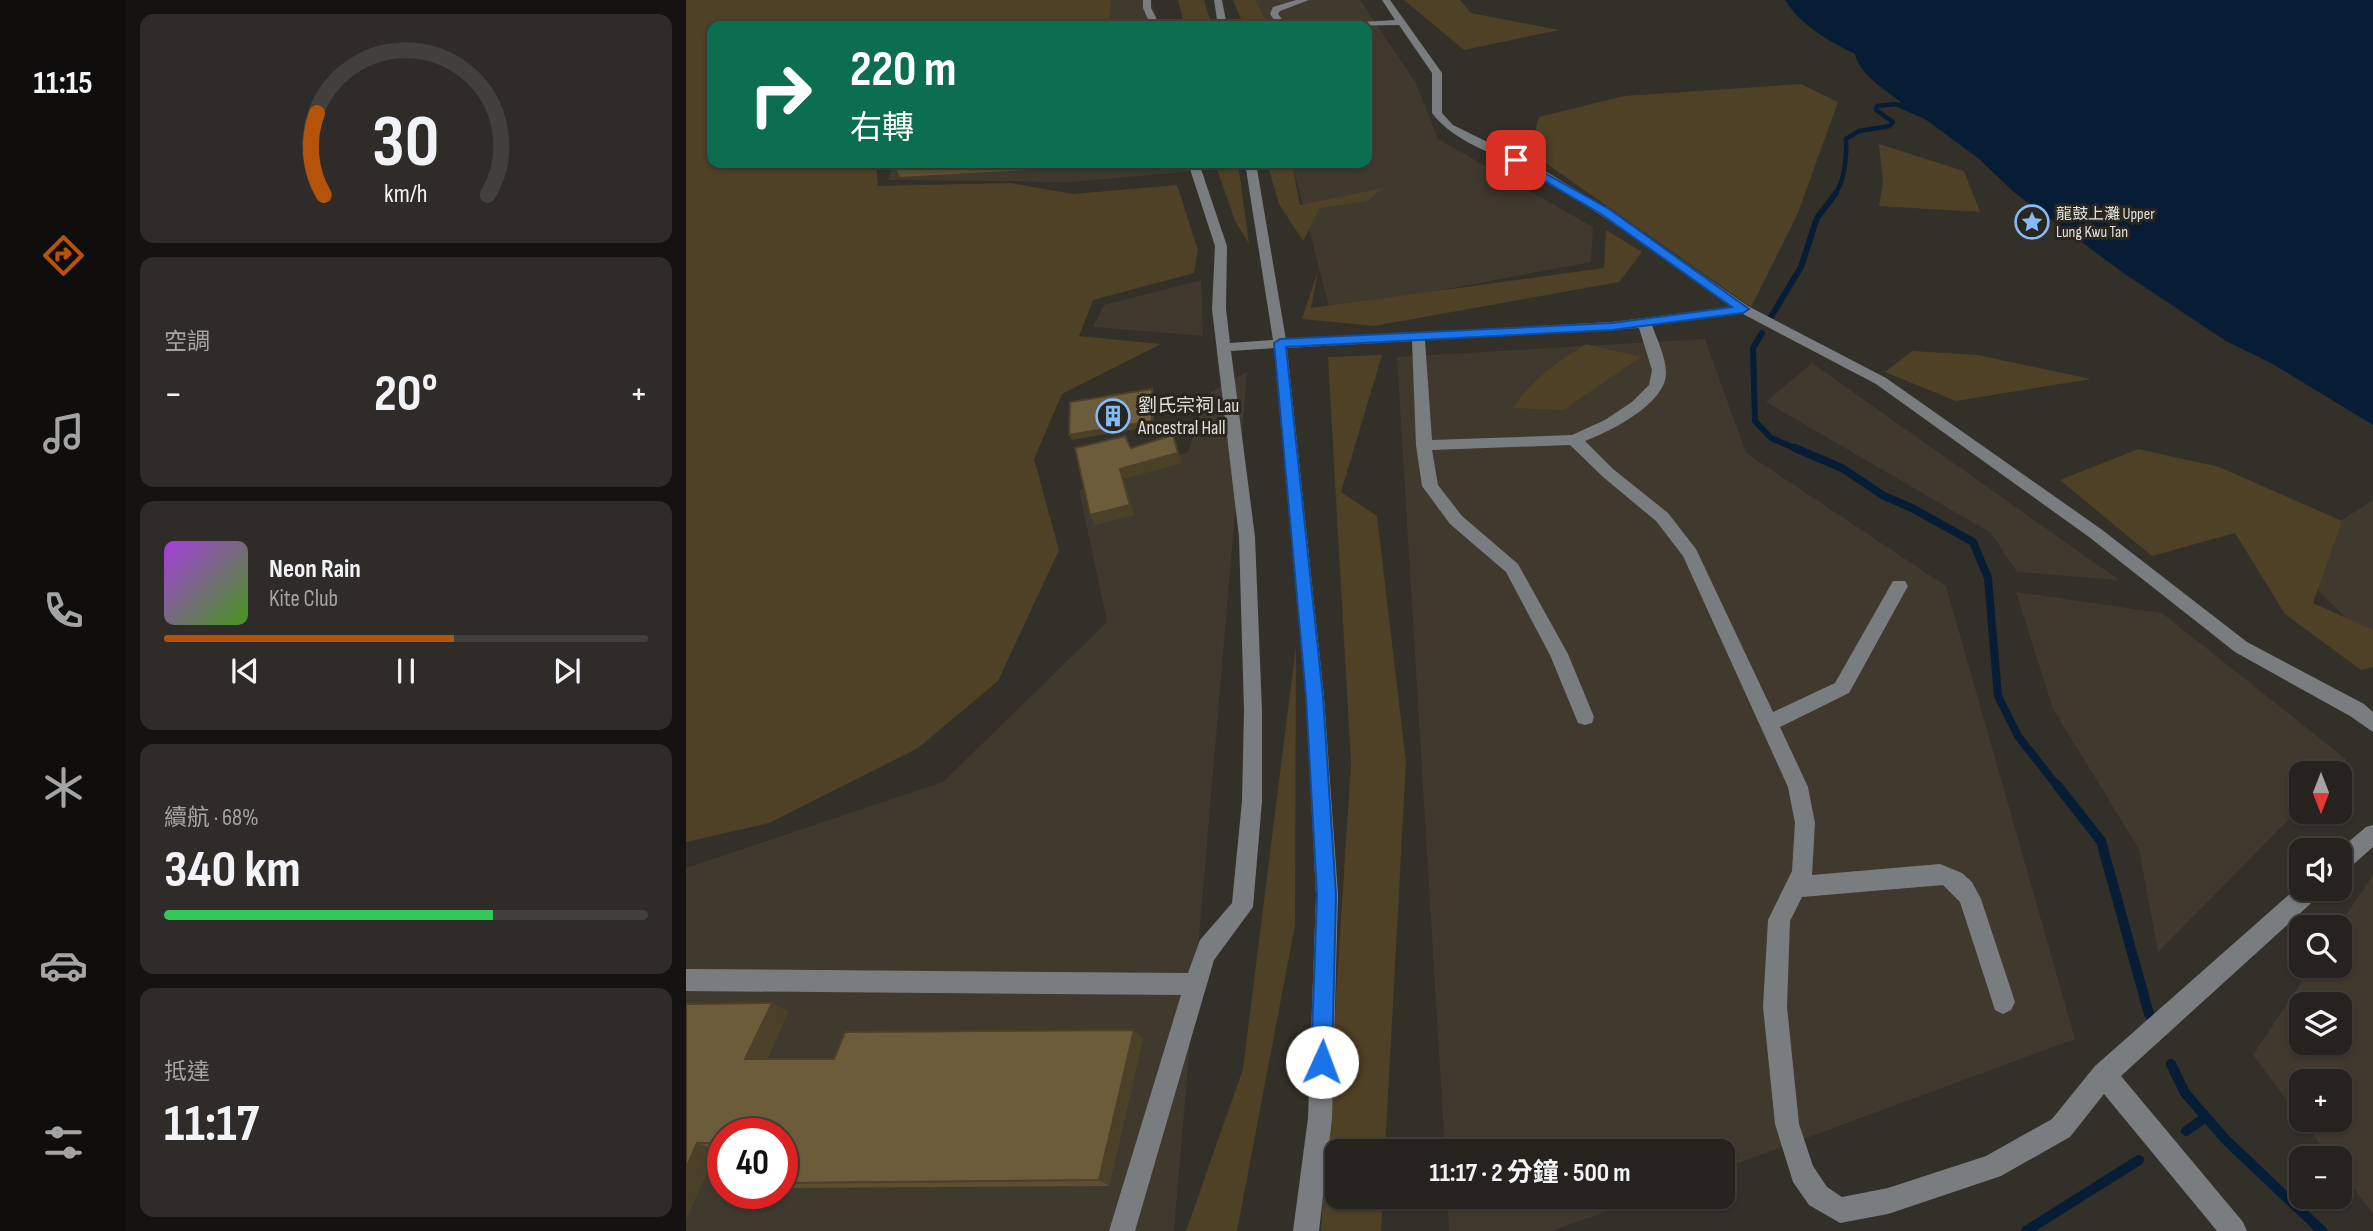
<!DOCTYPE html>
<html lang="zh-TW">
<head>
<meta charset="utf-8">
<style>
	body { margin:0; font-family:"Sofia Sans Condensed","Noto Sans TC",sans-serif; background:#2e2b28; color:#f1f3f6; height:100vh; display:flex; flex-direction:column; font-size:26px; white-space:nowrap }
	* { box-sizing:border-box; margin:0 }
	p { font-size:23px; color:#a4a4a4 }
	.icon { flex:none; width:38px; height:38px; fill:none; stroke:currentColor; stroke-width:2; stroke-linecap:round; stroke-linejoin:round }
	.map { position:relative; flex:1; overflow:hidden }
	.sheet { display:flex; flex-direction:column; gap:14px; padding:14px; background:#151311; width:560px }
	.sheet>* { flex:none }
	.guide { position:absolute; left:21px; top:21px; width:665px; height:147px; border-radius:14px; box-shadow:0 2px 5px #0004,0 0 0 2px #42403d; background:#0b6e4f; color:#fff; overflow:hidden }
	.needle { width:46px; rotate:180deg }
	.controls { position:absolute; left:1603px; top:761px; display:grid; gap:14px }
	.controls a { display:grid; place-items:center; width:63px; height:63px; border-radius:14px; background:#26231f; box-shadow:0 2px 5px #0004,0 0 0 2px #42403d; font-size:35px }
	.speed { position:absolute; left:21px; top:1118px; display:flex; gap:14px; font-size:35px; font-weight:700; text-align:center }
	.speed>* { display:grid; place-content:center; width:91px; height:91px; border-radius:50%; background:#26231f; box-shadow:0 2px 5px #0004,0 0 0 2px #42403d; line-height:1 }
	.speed .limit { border:10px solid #d22; background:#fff; color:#111 }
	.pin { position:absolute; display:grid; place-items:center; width:60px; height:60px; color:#fff; margin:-30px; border-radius:14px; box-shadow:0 4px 10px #0006 }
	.me { position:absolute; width:77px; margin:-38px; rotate:2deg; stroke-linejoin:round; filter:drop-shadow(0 0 5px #0008) }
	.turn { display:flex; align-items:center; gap:24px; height:147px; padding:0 28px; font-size:32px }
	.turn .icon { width:91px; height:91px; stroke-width:2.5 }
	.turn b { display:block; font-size:49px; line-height:60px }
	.big { font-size:52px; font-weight:700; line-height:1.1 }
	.sheet .tile { flex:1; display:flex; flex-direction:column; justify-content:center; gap:10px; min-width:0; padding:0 24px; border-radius:14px; background:#2e2b28 }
	.sheet .dial { align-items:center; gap:0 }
	.dial svg { height:182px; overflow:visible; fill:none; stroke:#42403d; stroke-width:7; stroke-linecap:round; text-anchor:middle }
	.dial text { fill:#f1f3f6; stroke:none }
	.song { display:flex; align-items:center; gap:21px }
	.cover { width:84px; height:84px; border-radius:10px; background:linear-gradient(135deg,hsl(280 70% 55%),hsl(100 70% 35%)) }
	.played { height:7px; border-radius:4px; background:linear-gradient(90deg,#b45309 60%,#42403d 60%) }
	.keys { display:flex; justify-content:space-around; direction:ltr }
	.heat { display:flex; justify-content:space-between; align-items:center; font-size:38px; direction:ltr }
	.charge { height:10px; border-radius:5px; background:linear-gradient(90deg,#34c759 68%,#42403d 0) }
	.trip { position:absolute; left:639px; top:1139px; width:410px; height:70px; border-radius:14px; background:#26231f; box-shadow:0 2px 5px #0004,0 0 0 2px #42403d; font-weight:700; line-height:70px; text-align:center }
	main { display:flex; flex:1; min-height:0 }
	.tab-bar { display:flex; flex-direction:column; width:126px; justify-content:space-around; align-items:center; background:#0f0e0c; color:#a4a4a4 }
	.tab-bar .icon { width:49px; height:49px }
	.tab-bar .on { color:#b45309 }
	.tab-bar b { font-size:32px; color:#f1f3f6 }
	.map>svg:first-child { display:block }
	.built { fill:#40392d; fill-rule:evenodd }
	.green { fill:#4f4125 }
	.water { fill:#071d35 }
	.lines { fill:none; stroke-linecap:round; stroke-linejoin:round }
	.stream-far3 { stroke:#071d35; stroke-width:4.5 }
	.stream-far2 { stroke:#071d35; stroke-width:6 }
	.stream-far1 { stroke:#071d35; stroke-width:8 }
	.stream { stroke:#071d35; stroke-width:10 }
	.minor { fill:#7a7d80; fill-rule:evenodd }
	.wall { fill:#5e4f32 }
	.shaded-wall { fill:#4c4029 }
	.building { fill:#6d5c3a; stroke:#4c4029; stroke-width:2 }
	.route { fill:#1a73e8; stroke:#114b97; stroke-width:2 }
	.labels { text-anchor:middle; stroke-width:6; stroke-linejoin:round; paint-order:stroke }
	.far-poi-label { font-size:16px; fill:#e2e0dc; stroke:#29261f; text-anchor:start }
	.poi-label { font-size:19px; fill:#e2e0dc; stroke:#29261f; text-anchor:start }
</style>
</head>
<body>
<main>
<nav class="tab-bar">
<b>11:15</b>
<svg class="icon on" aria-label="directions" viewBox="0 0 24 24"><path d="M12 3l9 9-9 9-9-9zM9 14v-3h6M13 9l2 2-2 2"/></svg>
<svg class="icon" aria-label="music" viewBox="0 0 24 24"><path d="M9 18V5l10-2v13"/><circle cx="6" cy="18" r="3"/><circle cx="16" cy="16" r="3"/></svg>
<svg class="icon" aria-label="phone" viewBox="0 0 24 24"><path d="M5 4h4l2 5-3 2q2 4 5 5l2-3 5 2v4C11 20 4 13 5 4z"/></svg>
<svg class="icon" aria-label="climate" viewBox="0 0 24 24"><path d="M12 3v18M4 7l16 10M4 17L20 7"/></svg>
<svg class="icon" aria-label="car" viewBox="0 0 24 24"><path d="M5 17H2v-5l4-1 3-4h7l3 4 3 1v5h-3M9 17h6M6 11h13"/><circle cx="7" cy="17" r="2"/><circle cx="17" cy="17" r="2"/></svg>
<svg class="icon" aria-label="filters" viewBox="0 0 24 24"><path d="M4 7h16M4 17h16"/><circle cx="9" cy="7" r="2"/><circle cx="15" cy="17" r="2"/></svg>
</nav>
<section class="sheet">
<div class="tile dial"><svg viewBox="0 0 100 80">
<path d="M14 69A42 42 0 1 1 86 69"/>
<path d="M14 69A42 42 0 0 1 11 33" stroke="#b45309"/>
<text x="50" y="56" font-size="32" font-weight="700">30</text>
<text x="50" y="72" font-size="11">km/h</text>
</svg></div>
<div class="tile"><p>空調</p>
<div class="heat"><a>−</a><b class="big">20°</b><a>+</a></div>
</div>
<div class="tile">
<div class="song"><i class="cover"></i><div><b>Neon Rain</b><p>Kite Club</p></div></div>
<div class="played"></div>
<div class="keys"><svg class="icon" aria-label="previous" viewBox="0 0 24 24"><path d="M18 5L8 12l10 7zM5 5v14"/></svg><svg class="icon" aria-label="pause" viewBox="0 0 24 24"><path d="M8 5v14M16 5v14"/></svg><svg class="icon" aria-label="next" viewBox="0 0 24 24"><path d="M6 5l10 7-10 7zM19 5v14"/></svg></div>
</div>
<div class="tile"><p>續航 · 68%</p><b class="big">340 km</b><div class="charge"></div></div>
<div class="tile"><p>抵達</p><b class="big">11:17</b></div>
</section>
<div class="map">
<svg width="1687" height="1231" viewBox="0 0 1687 1231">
	<rect width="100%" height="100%" fill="#332f29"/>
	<path class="built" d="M409,0H465L474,26H416Z
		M564,0H674L730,83L752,139L907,227L905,262L644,311L606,163H681V26H570Z
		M207,163H519L521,170L385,182L202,180Z
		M515,280L517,336L407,327L418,305Z
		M1019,339L1060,453L1260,586L1389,1039L1036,1169V1152L759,1151L711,357Z
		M1126,363L1433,580L1331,572L1305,533L1080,402Z
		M561,372L488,1231H0V868L257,782L421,622L393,490L502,452L520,395ZM37,1134H96V1194H37Z
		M1687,500V644L1598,558Z
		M1330,592L1476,613L1661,760L1648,773L1615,774V807L1472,952L1453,849L1367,709Z
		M1687,875V1214L1654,1170V1158H1645L1616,1120H1654V1082H1615V1119L1567,1055L1626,966H1654L1652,927ZM1615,1004H1654V1043H1615Z
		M761,1197H959L866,1231H763Z"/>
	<path class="green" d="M0,0H425L423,21L418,26H26V163H190L192,186L325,183L387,194L491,185L512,250L508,273L407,300L393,336L475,344L376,394L348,459L373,550L312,681L232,748L83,823L0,842Z
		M492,0H518L526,26H499Z
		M547,0H569L583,26H558Z
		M718,0H774L785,13L873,30L778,50Z
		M1115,84L1152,102L1112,213L1065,307L844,152L853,117L938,96Z
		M1193,144L1278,171L1294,212L1193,206L1197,182Z
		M529,163H552L563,244L549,221Z
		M581,163H606L614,205L697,188L681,201L634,208L617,241L593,204Z
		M920,230L956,252L933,282L688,326L616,319L632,271L625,308L918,268Z
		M900,344L955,357L877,410L827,408C846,379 871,362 900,344Z
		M1226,351L1292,355L1405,379L1270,401L1199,372Z
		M696,355L655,492L691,516L720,762L699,1151L651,1152V1197H697L695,1231H635L665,763L642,357Z
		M1452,449L1533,467L1656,521L1627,603L1687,630V667L1675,670L1599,614L1549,533L1466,556L1374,480Z
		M610,646L609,925L551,1231H500L557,1069Z"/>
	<path class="water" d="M1099,0H1687V425L1587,364L1540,341L1439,274L1329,193L1292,158L1239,119L1206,105L1215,102C1199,90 1173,74 1169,54C1142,41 1115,25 1099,0Z"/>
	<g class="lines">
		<path class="stream-far3" d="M1149,194C1159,181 1161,155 1160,139L1173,131L1204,126L1207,122L1190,110L1191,106L1210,104"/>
		<path class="stream-far2" d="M1083,320L1115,267L1131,218L1150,193
			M1076,333L1067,348L1069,421L1085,438L1113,450"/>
		<path class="stream-far1" d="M1109,448L1156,468L1198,496L1226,508L1287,542L1302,578L1312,696L1332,736L1372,787"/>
		<path class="stream" d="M1371,785L1415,841L1463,1014
			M1485,1064L1499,1093L1540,1140L1636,1231
			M1500,1131L1520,1117
			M1340,1231L1453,1160"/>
		<path class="minor" d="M457,0H465V8L474,26H465L457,8Z
			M528,0H536L541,26H532Z
			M610,0H623L594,11L592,14L601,26H592L584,14L587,7Z
			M696,0H704L756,73V113L767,125L856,169L923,210L1062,306L1200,378L1415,529L1561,642L1678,704L1687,712V732L1664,716L1549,652L1403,537L1190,384L1055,313L966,325C971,340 980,357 980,373C980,404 923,432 899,441L927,469L982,513L1010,549L1087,712L1149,683L1207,581H1219L1222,586L1163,693L1094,727L1122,787L1129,823L1126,875L1254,864L1276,873L1286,882L1295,899L1329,1002L1325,1010L1317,1014L1309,1010L1274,902L1257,885L1116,897L1104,921L1101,1007L1113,1124L1127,1166L1141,1187L1156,1197L1202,1188L1300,1156L1366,1119L1409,1066L1615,884V889H1636L1633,896L1435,1076L1557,1222L1561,1231H1531L1418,1094L1384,1137L1315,1176L1202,1214L1154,1223L1123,1205L1107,1182L1089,1124L1077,1007L1082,920L1106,871L1109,823L1102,787L997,556L970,521L917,477L884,445L746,450L752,485L776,516L832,564L882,654L908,717L906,723L899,725L892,723L864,655L820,572L764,524L736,486L730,445L726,341L601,348L638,697L652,895L646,1118L633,1231H607L622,1118L630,895L620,697L588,348L545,351L569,537L576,711V801L567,907L528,960L449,1231H423L495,995L0,991V969L502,973L514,940L546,903L556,801L558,711L553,537L526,309L529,246L502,163H513L541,246L540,309L544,343L587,340L559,163H570L600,340L926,322L1045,307C981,261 918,214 850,175C816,155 770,145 746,113V73L713,25L654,26L659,23L709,20ZM953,328L966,370L963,385L946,402L919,420L886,435L746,440L739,340Z
			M1687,825V847L1661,870L1654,873L1653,850L1680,827Z"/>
	</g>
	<path class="wall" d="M207,163H380L378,168L214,177Z
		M86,1003L102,1012L81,1059H148L457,1038L423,1186L104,1188L96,1186V1157L99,1149H96V1134H37V1150H31L0,1219V1004Z"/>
	<path class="shaded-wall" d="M466,389L467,393L468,426L386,440L383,435Z
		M487,435L496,463L438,479L448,515L409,525L404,515L434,469Z
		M86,1003L102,1012L77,1067L59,1059Z
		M448,1030L457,1038L423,1186L413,1180Z
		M11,1143L31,1150L0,1219V1168Z"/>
	<path class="building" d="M466,389V421L383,435L384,402Z
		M487,435L492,453L434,469L444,505L404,515L389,448L439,436L445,448Z
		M86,1003L59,1059H148L159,1032L448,1030L413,1180L96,1183V1157L102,1143H96V1134H37V1143H11L0,1168V1004Z"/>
	<path class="route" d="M830,157L923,209L1063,309L1057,313L926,330L600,347L637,697L650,895L646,1062L643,1070L636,1073L628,1070L625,1062L631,895L620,697L588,343L594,339L926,323L1046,307L915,214L826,162V158Z"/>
	<defs>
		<symbol id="sight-ring" viewBox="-11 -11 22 22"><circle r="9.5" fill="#29261f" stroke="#84bcfb" stroke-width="1.5"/><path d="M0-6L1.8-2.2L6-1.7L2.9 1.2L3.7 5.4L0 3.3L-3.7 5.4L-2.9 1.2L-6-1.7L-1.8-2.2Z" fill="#84bcfb"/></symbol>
		<symbol id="building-ring" viewBox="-11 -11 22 22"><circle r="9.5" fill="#29261f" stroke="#84bcfb" stroke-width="1.5"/><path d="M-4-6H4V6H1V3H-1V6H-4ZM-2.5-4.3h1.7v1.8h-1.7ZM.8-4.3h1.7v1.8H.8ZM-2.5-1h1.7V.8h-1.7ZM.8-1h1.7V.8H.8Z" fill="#84bcfb"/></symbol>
	</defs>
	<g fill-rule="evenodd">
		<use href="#sight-ring" x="1327" y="203" width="38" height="38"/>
		<use href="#building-ring" x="408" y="397" width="38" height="38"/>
	</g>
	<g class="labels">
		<g class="far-poi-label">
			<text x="1370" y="219">龍鼓上灘 Upper<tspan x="1370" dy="18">Lung Kwu Tan</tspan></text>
		</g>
		<g class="poi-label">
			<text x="452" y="412">劉氏宗祠 Lau<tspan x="452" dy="22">Ancestral Hall</tspan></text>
		</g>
	</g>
</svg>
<div class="controls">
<a><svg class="needle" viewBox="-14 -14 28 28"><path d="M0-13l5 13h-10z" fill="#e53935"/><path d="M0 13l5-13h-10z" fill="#a4a4a4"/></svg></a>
<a><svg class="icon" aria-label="sound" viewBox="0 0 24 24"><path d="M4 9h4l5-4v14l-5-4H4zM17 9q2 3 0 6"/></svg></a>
<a><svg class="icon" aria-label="search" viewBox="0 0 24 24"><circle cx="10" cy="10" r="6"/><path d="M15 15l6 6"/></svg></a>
<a><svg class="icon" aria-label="layers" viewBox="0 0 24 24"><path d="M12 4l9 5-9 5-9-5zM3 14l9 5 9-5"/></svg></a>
<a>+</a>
<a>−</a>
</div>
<div class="speed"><div class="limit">40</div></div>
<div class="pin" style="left:830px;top:160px;background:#d93025"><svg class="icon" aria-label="arrive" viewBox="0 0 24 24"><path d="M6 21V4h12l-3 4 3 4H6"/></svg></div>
<svg class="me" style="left:636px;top:1062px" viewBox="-20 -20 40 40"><circle r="19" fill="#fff"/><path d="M0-13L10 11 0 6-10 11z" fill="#1a73e8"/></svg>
<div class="trip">11:17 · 2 分鐘 · 500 m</div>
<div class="guide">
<div class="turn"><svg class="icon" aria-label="right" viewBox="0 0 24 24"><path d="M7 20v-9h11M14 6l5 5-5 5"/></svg><div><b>220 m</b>右轉</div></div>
</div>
</div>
</main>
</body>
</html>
